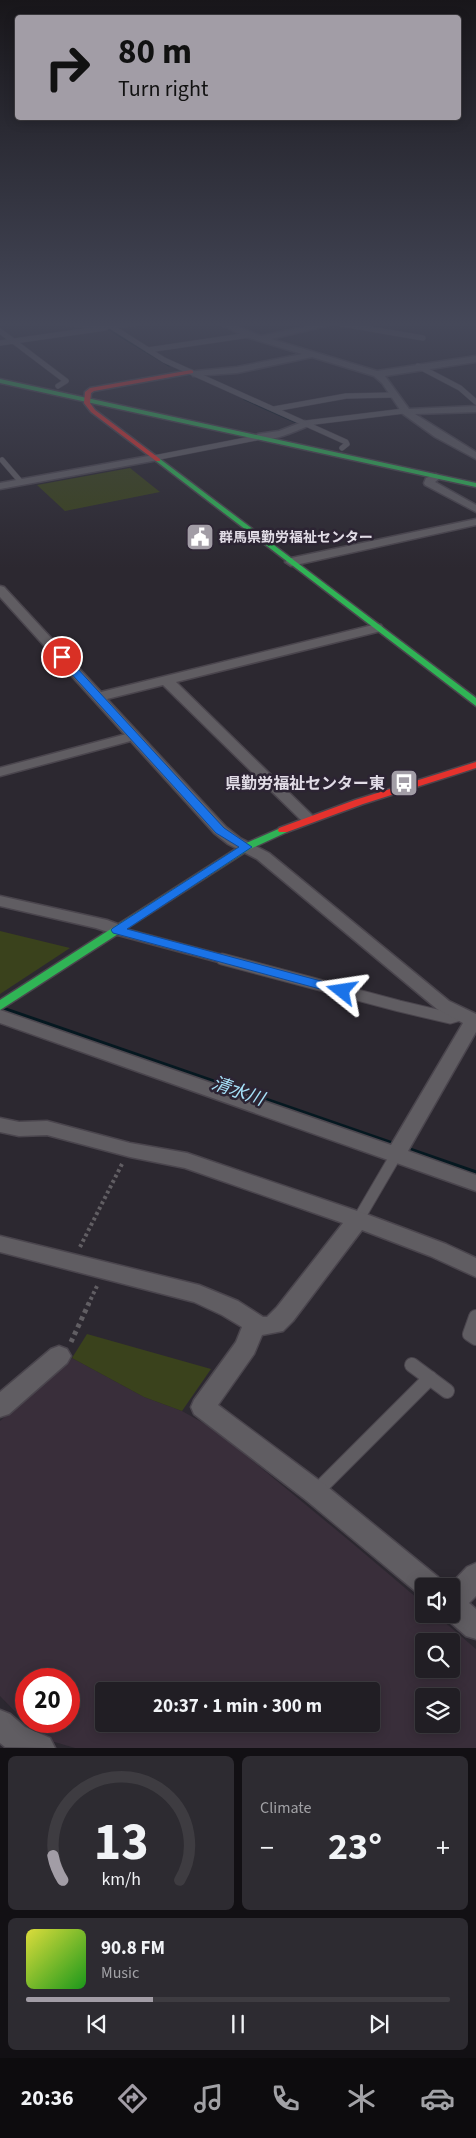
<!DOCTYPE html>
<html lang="en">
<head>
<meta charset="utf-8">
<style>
	body { margin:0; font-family:"Source Sans 3","Noto Sans JP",sans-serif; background:#2d2b31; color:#f1f3f6; height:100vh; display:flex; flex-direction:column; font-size:19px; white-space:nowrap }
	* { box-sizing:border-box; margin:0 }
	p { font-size:16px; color:#a2a2a6 }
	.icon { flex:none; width:28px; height:28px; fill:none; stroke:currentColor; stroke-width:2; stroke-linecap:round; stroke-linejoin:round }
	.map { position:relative; height:1748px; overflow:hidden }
	.details { display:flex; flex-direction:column; gap:8px; padding:8px; background:#121014; flex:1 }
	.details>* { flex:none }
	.top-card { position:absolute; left:15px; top:15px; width:446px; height:105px; border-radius:5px; box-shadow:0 2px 12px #0003,0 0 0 1px #3e3c41; background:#a29da6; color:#111; overflow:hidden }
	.buttons { position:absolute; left:415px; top:1578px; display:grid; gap:10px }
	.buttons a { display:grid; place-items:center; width:45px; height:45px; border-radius:5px; background:#211e24; box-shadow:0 2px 12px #0003,0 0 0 1px #3e3c41; font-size:25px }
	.speed { position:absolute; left:15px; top:1668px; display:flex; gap:10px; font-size:25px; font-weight:700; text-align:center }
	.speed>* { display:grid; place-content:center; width:65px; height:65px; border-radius:50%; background:#211e24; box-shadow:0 2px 12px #0003,0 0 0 1px #3e3c41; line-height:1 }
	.speed .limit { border:8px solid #d22; background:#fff; color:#111 }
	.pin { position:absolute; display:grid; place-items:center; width:42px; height:42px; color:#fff; margin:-21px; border:2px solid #fff; border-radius:50%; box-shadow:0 1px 5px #0007 }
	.me { position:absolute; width:55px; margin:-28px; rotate:285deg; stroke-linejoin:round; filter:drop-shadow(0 0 4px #0008) }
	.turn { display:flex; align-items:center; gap:18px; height:105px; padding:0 20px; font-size:22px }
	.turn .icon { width:65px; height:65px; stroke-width:2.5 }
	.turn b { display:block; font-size:35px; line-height:42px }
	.big { font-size:38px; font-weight:700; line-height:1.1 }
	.details .widget { flex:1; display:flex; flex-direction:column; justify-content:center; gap:8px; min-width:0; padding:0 18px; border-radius:8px; background:#2d2b31 }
	.details .dial { align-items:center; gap:0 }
	.dial svg { height:130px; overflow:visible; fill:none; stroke:#3e3c41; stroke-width:7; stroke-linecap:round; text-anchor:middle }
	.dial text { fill:#f1f3f6; stroke:none }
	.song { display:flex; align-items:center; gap:15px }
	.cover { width:60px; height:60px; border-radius:8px; background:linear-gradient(135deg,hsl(60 70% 55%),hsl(120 70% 35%)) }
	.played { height:5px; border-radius:2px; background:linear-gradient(90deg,#a29da6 30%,#3e3c41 30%) }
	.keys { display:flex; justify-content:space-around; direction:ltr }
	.heat { display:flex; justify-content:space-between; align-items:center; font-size:28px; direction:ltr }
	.details .tiles { flex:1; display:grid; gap:8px; grid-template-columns:1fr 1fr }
	.widget:last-child { grid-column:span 2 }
	.trip { position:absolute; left:95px; top:1682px; width:285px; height:50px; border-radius:5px; background:#211e24; box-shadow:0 2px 12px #0003,0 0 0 1px #3e3c41; font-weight:700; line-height:50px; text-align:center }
	.tabs { display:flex; height:80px; justify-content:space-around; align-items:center; background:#0d0c0e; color:#a2a2a6 }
	.tabs .icon { width:35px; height:35px }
	.tabs .on { color:#a29da6 }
	.tabs b { font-size:22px; color:#f1f3f6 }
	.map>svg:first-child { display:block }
	.industrial { fill:#392e3a; fill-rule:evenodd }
	.green { fill:#3a421c }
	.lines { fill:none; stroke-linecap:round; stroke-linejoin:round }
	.stream-far1 { stroke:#051820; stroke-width:3 }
	.stream { stroke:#051820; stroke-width:7 }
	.lane-far3-casing { stroke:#4a454d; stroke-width:6 }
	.lane-far2-casing { stroke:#4a454d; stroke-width:11 }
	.lane-far1-casing { stroke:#4a454d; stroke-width:13 }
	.lane-casing { stroke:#4a454d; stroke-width:16 }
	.street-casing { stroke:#4a454d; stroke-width:3 }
	.fast-casing { stroke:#4a454d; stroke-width:3 }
	.jam-casing { stroke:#4a454d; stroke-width:3 }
	.path-far1 { stroke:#615e63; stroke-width:4; stroke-dasharray:3 3; stroke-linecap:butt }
	.path { stroke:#615e63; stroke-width:5; stroke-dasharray:4 4; stroke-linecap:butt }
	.lane-far3 { stroke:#605d62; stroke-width:5 }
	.lane-far2 { stroke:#605d62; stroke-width:8 }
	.lane-far1 { stroke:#605d62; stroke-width:11 }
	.lane { stroke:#605d62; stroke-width:14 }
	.street { fill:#605d62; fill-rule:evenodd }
	.fast { fill:#30b455; fill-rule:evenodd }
	.jam { fill:#e5322d; fill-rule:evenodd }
	.route { fill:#1a73e8; stroke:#114b97 }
	.labels { text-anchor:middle; stroke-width:5; stroke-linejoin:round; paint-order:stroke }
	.far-poi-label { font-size:14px; font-weight:bold; fill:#e1dce6; stroke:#2c2433; text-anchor:start }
	.poi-label { font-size:16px; font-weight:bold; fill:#e1dce6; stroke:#2c2433; text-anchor:end }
	.water-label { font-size:18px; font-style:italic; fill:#a6e1f9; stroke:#2c2433 }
</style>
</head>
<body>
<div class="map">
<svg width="476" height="1748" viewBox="0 0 476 1748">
	<rect width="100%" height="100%" fill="#2c2830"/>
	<path class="industrial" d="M72,1358L144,1397L182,1411L214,1429L352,1543L424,1604V1614H435L476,1649V1748H75L41,1738L0,1696V1421ZM424,1641H451V1669H424ZM26,1679H69V1721H26ZM104,1691H371V1724H104ZM424,1696H451V1724H424Z"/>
	<path class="green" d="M130,468L160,492L65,511L37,485Z
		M0,931L70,948L0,994Z
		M87,1334L211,1369L182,1411L144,1397L72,1358Z"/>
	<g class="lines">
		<path class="stream-far1" d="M104,326L169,365
			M245,399L303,425"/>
		<path class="stream" d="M0,1009L476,1174"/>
		<defs>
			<path id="lane-far3" d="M336,323L423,338
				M0,331L66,381L58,386
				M0,343L105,328L109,325L164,360L346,442L347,444L342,448
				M148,350L249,335
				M418,366L460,388L476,402
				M274,409L346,396L392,395
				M306,423L404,411
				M154,458L256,438
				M2,460L21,482"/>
			<path id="lane-far2" d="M0,772L134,736
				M118,931L226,960"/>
			<path id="lane-far1" d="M222,959L399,1006L450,1018L460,1015
				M358,1220L396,1155"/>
			<path id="lane" d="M476,1317L470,1334L476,1338
				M412,1365L447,1391
				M317,1491L430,1378"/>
			<path id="street" d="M62,323H141L137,325L101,328L66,325Z
				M218,323H230L261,336L321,323H338L271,339L377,371L476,356V362L385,376L409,409L476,406V412L415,414L476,452V459L435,437L403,414L382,383L374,376L312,357L237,373L193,376V372L196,371L237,367L302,354L246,337Z
				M305,421L310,424L308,426C296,431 264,446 253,437L258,434L279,431Z
				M154,455L158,456V460L0,489V483Z
				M436,474L441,477L435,482L476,505V512L425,485L424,483L426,478Z
				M476,519V525L291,566L285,562L291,558Z
				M0,586L4,587L101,692L377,624L381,625L383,628L381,631L176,682L313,816L316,819L313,822H303L163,685L107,699L226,827L240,838L269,853L449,1001L476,1014V1032L408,1151L476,1175V1191L0,1023V1010L391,1145L463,1023L437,1009L257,859L228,844L214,833L0,597Z
				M0,896L107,920L123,926L126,930L123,934L117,935L96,928L0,906Z
				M0,1118L19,1122L47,1121L130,1143L187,1153L366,1214L446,1244L476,1258V1277L430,1256L362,1230L293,1321L283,1331L262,1335L254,1354L218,1405L324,1484L438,1577L442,1586H424V1597L420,1595L306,1500L194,1414L191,1407L194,1400L236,1342L242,1327L222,1315L194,1302L0,1252V1236L199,1285L238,1301L263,1317H267L277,1307L343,1223L185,1168L130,1157L47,1135L19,1136L0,1132Z
				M59,1346L67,1349L71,1356L67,1363L9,1414L0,1417V1392L51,1349Z
				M476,1563V1596L469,1603L476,1609V1639L466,1636L441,1614H451V1586H449L467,1567Z
				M0,1710L10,1714L25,1727L50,1738L55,1748L5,1747L0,1743Z"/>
			<path id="fast" d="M0,379L476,483V487L0,383Z
				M156,459H160L476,698V706L156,461Z
				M283,827L287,828L288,830L287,832L250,849L0,1010V1000L242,845Z"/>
			<path id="jam" d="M191,370L193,371V373L94,391L91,393L90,403L95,410L160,459V461H156L91,412L84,403L85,392L90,388Z
				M476,762V768L363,804L287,832H279L278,830L279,828L355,800Z"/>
		</defs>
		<use href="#lane-far3" class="lane-far3-casing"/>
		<use href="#lane-far2" class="lane-far2-casing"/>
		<use href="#lane-far1" class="lane-far1-casing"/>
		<use href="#lane" class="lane-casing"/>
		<use href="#street" class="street-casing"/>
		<use href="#fast" class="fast-casing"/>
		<use href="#jam" class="jam-casing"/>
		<path class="path-far1" d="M80,1247L122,1164
			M88,1305L97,1286"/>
		<path class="path" d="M71,1342L89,1303"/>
		<use href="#lane-far3" class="lane-far3"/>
		<use href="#lane-far2" class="lane-far2"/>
		<use href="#lane-far1" class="lane-far1"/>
		<use href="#lane" class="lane"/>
		<use href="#street" class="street"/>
		<use href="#fast" class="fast"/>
		<use href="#jam" class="jam"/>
	</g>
	<linearGradient id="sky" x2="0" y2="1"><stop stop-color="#18161a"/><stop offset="0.57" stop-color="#454859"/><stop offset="1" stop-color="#454859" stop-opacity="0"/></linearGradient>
	<rect width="476" height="568" fill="url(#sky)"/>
	<path class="route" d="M62,654L65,655L224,828L252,847L127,929L347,988L349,991L347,994L342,995L113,933L111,930L113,928L239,847L216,833L58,659L57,657Z"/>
	<defs>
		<symbol id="civic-square" viewBox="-11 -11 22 22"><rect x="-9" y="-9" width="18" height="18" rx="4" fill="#a29da6" stroke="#2c2433"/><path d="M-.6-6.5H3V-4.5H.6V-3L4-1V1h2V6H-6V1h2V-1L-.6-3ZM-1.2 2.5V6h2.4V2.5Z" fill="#fff"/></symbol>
		<symbol id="bus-square" viewBox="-11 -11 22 22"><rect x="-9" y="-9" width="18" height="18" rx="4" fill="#a29da6" stroke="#2c2433"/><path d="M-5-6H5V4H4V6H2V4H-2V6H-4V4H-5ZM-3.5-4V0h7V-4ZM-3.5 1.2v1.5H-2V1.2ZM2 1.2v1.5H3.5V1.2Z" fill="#fff"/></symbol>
	</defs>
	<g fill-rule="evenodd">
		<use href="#civic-square" x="184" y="521" width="32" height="32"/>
		<use href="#bus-square" x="388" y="767" width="32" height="32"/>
	</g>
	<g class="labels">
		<g class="far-poi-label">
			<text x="219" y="542">群馬県勤労福祉センター</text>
		</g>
		<g class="poi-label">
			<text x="385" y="789">県勤労福祉センター東</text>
		</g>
		<g class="water-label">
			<text transform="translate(238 1091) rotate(19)" y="6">清水川</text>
		</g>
	</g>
</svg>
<div class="buttons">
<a><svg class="icon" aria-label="sound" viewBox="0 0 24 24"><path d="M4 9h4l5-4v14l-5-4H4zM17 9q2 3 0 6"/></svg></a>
<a><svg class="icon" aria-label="search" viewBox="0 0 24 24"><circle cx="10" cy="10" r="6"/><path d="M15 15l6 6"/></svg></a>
<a><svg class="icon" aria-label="layers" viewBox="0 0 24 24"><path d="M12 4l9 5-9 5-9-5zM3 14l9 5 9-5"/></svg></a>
</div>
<div class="speed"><div class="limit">20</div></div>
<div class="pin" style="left:62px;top:657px;background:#d93025"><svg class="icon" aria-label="arrive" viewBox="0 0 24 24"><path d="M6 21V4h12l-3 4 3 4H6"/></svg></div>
<svg class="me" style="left:342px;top:991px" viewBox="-20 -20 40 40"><path d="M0-17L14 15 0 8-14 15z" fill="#1a73e8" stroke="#fff" stroke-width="4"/></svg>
<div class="trip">20:37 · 1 min · 300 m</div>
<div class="top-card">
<div class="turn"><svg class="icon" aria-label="right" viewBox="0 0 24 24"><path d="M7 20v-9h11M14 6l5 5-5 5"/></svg><div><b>80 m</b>Turn right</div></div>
</div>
</div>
<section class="details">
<div class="tiles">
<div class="widget dial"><svg viewBox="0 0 100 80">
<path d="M14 69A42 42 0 1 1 86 69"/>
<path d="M14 69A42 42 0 0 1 8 54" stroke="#a29da6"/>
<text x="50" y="56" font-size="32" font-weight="700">13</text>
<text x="50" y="72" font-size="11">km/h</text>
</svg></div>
<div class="widget"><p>Climate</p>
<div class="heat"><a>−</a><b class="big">23°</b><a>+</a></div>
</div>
<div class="widget">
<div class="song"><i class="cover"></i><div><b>90.8 FM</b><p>Music</p></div></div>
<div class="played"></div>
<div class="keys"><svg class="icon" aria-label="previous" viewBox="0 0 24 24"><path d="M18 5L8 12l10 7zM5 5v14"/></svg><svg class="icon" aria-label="pause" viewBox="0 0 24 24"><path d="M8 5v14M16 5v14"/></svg><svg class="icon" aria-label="next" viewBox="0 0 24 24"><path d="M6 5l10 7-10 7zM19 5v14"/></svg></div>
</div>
</div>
</section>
<nav class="tabs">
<b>20:36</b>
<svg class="icon on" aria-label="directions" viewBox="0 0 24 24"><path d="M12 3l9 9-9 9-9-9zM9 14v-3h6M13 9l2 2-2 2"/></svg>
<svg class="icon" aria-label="music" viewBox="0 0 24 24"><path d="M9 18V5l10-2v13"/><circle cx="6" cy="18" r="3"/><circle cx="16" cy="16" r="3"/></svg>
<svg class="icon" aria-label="phone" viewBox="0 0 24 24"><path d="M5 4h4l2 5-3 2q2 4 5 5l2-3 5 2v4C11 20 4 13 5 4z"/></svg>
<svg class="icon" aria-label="climate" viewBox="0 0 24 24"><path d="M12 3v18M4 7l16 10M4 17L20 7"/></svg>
<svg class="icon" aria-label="car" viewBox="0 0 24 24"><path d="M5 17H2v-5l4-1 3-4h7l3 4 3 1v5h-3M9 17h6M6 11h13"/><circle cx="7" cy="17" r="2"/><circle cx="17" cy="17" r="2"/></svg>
</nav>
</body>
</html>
